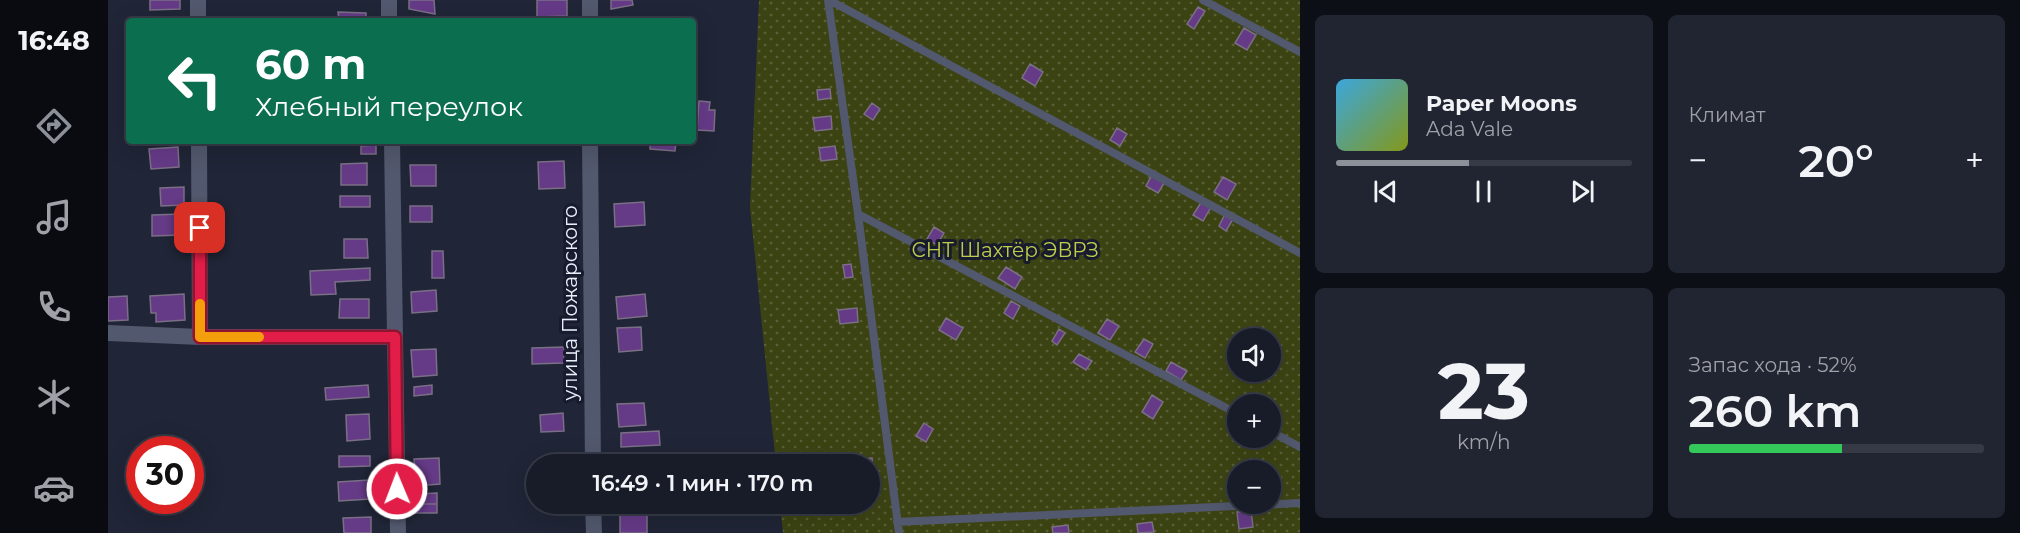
<!DOCTYPE html>
<html lang="ru">
<head>
<meta charset="utf-8">
<style>
	body { margin:0; font-family:Montserrat,sans-serif; background:#212531; color:#f1f3f6; height:100vh; display:flex; flex-direction:column; font-size:22px; white-space:nowrap }
	* { box-sizing:border-box; margin:0 }
	p { font-size:20px; color:#9fa1a8 }
	.icon { flex:none; width:33px; height:33px; fill:none; stroke:currentColor; stroke-width:2; stroke-linecap:round; stroke-linejoin:round }
	.map { position:relative; flex:1; overflow:hidden }
	.details { display:flex; flex-direction:column; gap:15px; padding:15px; background:#0d0f17; width:720px }
	.details>* { flex:none }
	.hud { position:absolute; left:18px; top:18px; width:570px; height:126px; border-radius:6px; box-shadow:0 6px 24px #0002,0 0 0 2px #363a46; background:#0b6e4f; color:#fff; overflow:hidden }
	.controls { position:absolute; left:1119px; top:328px; display:grid; gap:12px }
	.controls a { display:grid; place-items:center; width:54px; height:54px; border-radius:50%; background:#181c29; box-shadow:0 6px 24px #0002,0 0 0 2px #363a46; font-size:30px }
	.speed { position:absolute; left:18px; top:436px; display:flex; gap:12px; font-size:30px; font-weight:700; text-align:center }
	.speed>* { display:grid; place-content:center; width:78px; height:78px; border-radius:50%; background:#181c29; box-shadow:0 6px 24px #0002,0 0 0 2px #363a46; line-height:1 }
	.speed .limit { border:9px solid #d22; background:#fff; color:#111 }
	.pin { position:absolute; display:grid; place-items:center; width:51px; height:51px; color:#fff; margin:-26px; border-radius:12px; box-shadow:0 3px 9px #0006 }
	.me { position:absolute; width:66px; margin:-33px; rotate:359deg; stroke-linejoin:round; filter:drop-shadow(0 0 4px #0008) }
	.turn { display:flex; align-items:center; gap:21px; height:126px; padding:0 30px; font-size:27px }
	.turn .icon { width:78px; height:78px; stroke-width:2.5 }
	.turn b { display:block; font-size:42px; line-height:51px }
	.big { font-size:45px; font-weight:600; line-height:1.1 }
	.details .tile { flex:1; display:flex; flex-direction:column; justify-content:center; gap:9px; min-width:0; padding:0 21px; border-radius:9px; background:#212531 }
	.details .dial { align-items:center; gap:0 }
	.dial b { font-size:78px; line-height:1 }
	.song { display:flex; align-items:center; gap:18px }
	.cover { width:72px; height:72px; border-radius:9px; background:linear-gradient(135deg,hsl(200 70% 55%),hsl(70 70% 35%)) }
	.played { height:6px; border-radius:3px; background:linear-gradient(90deg,#8c9099 45%,#363a46 45%) }
	.keys { display:flex; justify-content:space-around; direction:ltr }
	.heat { display:flex; justify-content:space-between; align-items:center; font-size:33px; direction:ltr }
	.charge { height:9px; border-radius:4px; background:linear-gradient(90deg,#34c759 52%,#363a46 0) }
	.details .tiles { flex:1; display:grid; gap:15px; grid-template-columns:repeat(2,1fr) }
	.trip { position:absolute; left:418px; top:454px; width:354px; height:60px; border-radius:30px; background:#181c29; box-shadow:0 6px 24px #0002,0 0 0 2px #363a46; font-weight:600; line-height:60px; text-align:center }
	main { display:flex; flex:1; min-height:0 }
	.dock { display:flex; flex-direction:column; width:108px; justify-content:space-around; align-items:center; background:#0a0b10; color:#9fa1a8 }
	.dock .icon { width:42px; height:42px }
	.dock .active { color:#8c9099 }
	.dock b { font-size:27px; color:#f1f3f6 }
	.map>svg:first-child { display:block }
	.grass { fill:url(#grass-dots); fill-rule:evenodd }
	.building { fill:#653a87; stroke:#7a6f85; stroke-width:1.5 }
	.lines { fill:none; stroke-linecap:round; stroke-linejoin:round }
	.service { stroke:#52586d; stroke-width:8 }
	.minor { stroke:#52586d; stroke-width:16 }
	.route-casing { stroke:#92132f; stroke-width:15 }
	.route { stroke:#e11d48; stroke-width:10 }
	.slow { stroke:#f59e0b; stroke-width:10 }
	.labels { text-anchor:middle; stroke-width:6; stroke-linejoin:round; paint-order:stroke }
	.park-label { font-size:20px; fill:#bdcf4a; stroke:#171b2d }
	.street-label { font-size:20px; fill:#e9edfa; stroke:#171b2d }
</style>
</head>
<body>
<main>
<nav class="dock">
<b>16:48</b>
<svg class="icon active" aria-label="directions" viewBox="0 0 24 24"><path d="M12 3l9 9-9 9-9-9zM9 14v-3h6M13 9l2 2-2 2"/></svg>
<svg class="icon" aria-label="music" viewBox="0 0 24 24"><path d="M9 18V5l10-2v13"/><circle cx="6" cy="18" r="3"/><circle cx="16" cy="16" r="3"/></svg>
<svg class="icon" aria-label="phone" viewBox="0 0 24 24"><path d="M5 4h4l2 5-3 2q2 4 5 5l2-3 5 2v4C11 20 4 13 5 4z"/></svg>
<svg class="icon" aria-label="climate" viewBox="0 0 24 24"><path d="M12 3v18M4 7l16 10M4 17L20 7"/></svg>
<svg class="icon" aria-label="car" viewBox="0 0 24 24"><path d="M5 17H2v-5l4-1 3-4h7l3 4 3 1v5h-3M9 17h6M6 11h13"/><circle cx="7" cy="17" r="2"/><circle cx="17" cy="17" r="2"/></svg>
</nav>
<div class="map">
<svg width="1192" height="533" viewBox="0 0 1192 533">
	<defs>
		<pattern id="grass-dots" width="8" height="8" patternUnits="userSpaceOnUse" patternTransform="scale(1.5)"><rect width="8" height="8" fill="#3c4313"/><path d="M2 2h.1M6 6h.1" fill="none" stroke="#585e36" stroke-width="1.8" stroke-linecap="round"/></pattern>
	</defs>
	<rect width="100%" height="100%" fill="#202537"/>
	<path class="grass" d="M651,0H1192V533H675L672,504H762V465H668L642,207ZM1130,339H1162V372H1130ZM1130,405H1162V438H1130ZM1130,471H1162V504H1130Z"/>
	<path class="building" d="M42,0H72V9L42,10Z
		M301,0H326L327,14L301,9Z
		M429,0H459V16L429,17Z
		M503,0H524L525,5L503,9Z
		M1090,7L1097,11L1086,29L1079,24Z
		M230,12L258,13V21H231Z
		M1136,28L1148,35L1139,50L1127,43Z
		M922,64L935,72L927,86L914,78Z
		M722,89L723,98L710,100L709,90Z
		M591,101L602,102L601,110H607L606,131L589,130Z
		M764,103L772,109L765,120L756,114Z
		M723,116L724,129L707,131L705,118Z
		M1009,128L1019,134L1012,146L1002,140Z
		M542,141H568L567,151L542,149Z
		M268,145V154H253V146Z
		M727,146L729,159L713,161L711,148Z
		M70,147L71,167L43,169L41,149Z
		M456,161L457,188L431,189L430,162Z
		M259,163V185H233V164Z
		M302,165H328V186H303Z
		M1045,173L1058,180L1050,193L1038,186Z
		M1115,177L1128,184L1119,200L1106,192Z
		M76,187V205L53,206L52,188Z
		M232,196H262V207H232Z
		M1094,201L1103,207L1095,221L1085,215Z
		M536,202L537,225L507,227L506,204Z
		M302,206H324V222H302Z
		M73,214L74,235L44,236V215Z
		M1117,214L1125,219L1118,231L1111,226Z
		M826,227L836,233L829,245L819,239Z
		M236,239H259L260,258H236Z
		M324,251H335L336,278H324Z
		M743,264L745,277L737,278L735,265Z
		M898,267L914,277L907,289L890,278Z
		M262,268V280L227,282L228,294L203,295L202,271Z
		M328,290L329,311L304,313L303,292Z
		M76,294L77,320L48,322V313H43L42,296Z
		M537,294L539,316L510,319L508,297Z
		M19,296L20,320L0,321V297Z
		M232,299H261V318H231Z
		M903,301L912,306L905,319L896,313Z
		M749,308L750,322L732,324L730,310Z
		M838,318L855,328L848,340L831,330Z
		M999,319L1011,326L1002,340L990,333Z
		M533,327L534,350L511,352L509,328Z
		M951,329L957,333L949,345L944,341Z
		M1036,339L1045,344L1037,358L1027,352Z
		M456,347V363L424,364V348Z
		M328,349L329,375L305,377L303,350Z
		M971,354L984,361L978,370L965,362Z
		M1063,362L1079,371L1073,380L1058,371Z
		M260,385L261,397L218,400L217,388Z
		M324,385V394L306,396V387Z
		M1044,395L1055,402L1045,419L1034,412Z
		M536,403L538,425L511,427L509,404Z
		M455,413L456,431L433,432L432,415Z
		M261,414L262,439L239,441L238,415Z
		M816,423L825,429L818,442L808,436Z
		M551,431L552,445L513,447V433Z
		M231,456H262V466L231,467Z
		M331,458L332,484L308,486L306,459Z
		M764,458L765,468H762V465H748V460Z
		M459,460V465H437V461Z
		M261,480L262,499L231,501L230,482Z
		M329,493V504H307V494Z
		M307,504H329V513H307Z
		M1143,510L1145,527L1131,529L1129,512Z
		M512,513H539V533H512Z
		M263,517V533H236L235,518Z
		M1044,522L1046,532L1030,533L1029,524Z
		M960,525L961,533H945L944,527Z"/>
	<g class="lines">
		<path class="service" d="M720,0L750,214L791,533
			M721,0L1192,253
			M1095,0L1192,52
			M750,214L1130,414
			M1162,431L1192,447
			M789,522L1192,503"/>
		<path class="minor" d="M90,0V21
			M281,0V21
			M482,0V21
			M91,141L92,337
			M284,141L290,533
			M482,141L485,465
			M0,333L92,337H287
			M485,504L486,533"/>
	</g>
	<g class="lines">
		<defs>
			<path id="route" d="M92,228V337H287L289,489"/>
		</defs>
		<use href="#route" class="route-casing"/>
		<use href="#route" class="route"/>
		<path class="slow" d="M92,304V337H151"/>
	</g>
	<g class="labels">
		<g class="park-label">
			<text x="897" y="257">СНТ Шахтёр ЭВРЗ</text>
		</g>
		<g class="street-label">
			<text transform="translate(462 303) rotate(-90)" y="7">улица Пожарского</text>
		</g>
	</g>
</svg>
<div class="controls">
<a><svg class="icon" aria-label="sound" viewBox="0 0 24 24"><path d="M4 9h4l5-4v14l-5-4H4zM17 9q2 3 0 6"/></svg></a>
<a>+</a>
<a>−</a>
</div>
<div class="speed"><div class="limit">30</div></div>
<div class="pin" style="left:92px;top:228px;background:#d93025"><svg class="icon" aria-label="arrive" viewBox="0 0 24 24"><path d="M6 21V4h12l-3 4 3 4H6"/></svg></div>
<svg class="me" style="left:289px;top:489px" viewBox="-20 -20 40 40"><circle r="17" fill="#e11d48" stroke="#fff" stroke-width="3"/><path d="M0-11L8 9 0 5-8 9z" fill="#fff"/></svg>
<div class="trip">16:49 · 1 мин · 170 m</div>
<div class="hud">
<div class="turn"><svg class="icon" aria-label="left" viewBox="0 0 24 24"><path d="M17 20v-9H6M10 6l-5 5 5 5"/></svg><div><b>60 m</b>Хлебный переулок</div></div>
</div>
</div>
<section class="details">
<div class="tiles">
<div class="tile">
<div class="song"><i class="cover"></i><div><b>Paper Moons</b><p>Ada Vale</p></div></div>
<div class="played"></div>
<div class="keys"><svg class="icon" aria-label="previous" viewBox="0 0 24 24"><path d="M18 5L8 12l10 7zM5 5v14"/></svg><svg class="icon" aria-label="pause" viewBox="0 0 24 24"><path d="M8 5v14M16 5v14"/></svg><svg class="icon" aria-label="next" viewBox="0 0 24 24"><path d="M6 5l10 7-10 7zM19 5v14"/></svg></div>
</div>
<div class="tile"><p>Климат</p>
<div class="heat"><a>−</a><b class="big">20°</b><a>+</a></div>
</div>
<div class="tile dial"><b>23</b><p>km/h</p></div>
<div class="tile"><p>Запас хода · 52%</p><b class="big">260 km</b><div class="charge"></div></div>
</div>
</section>
</main>
</body>
</html>
